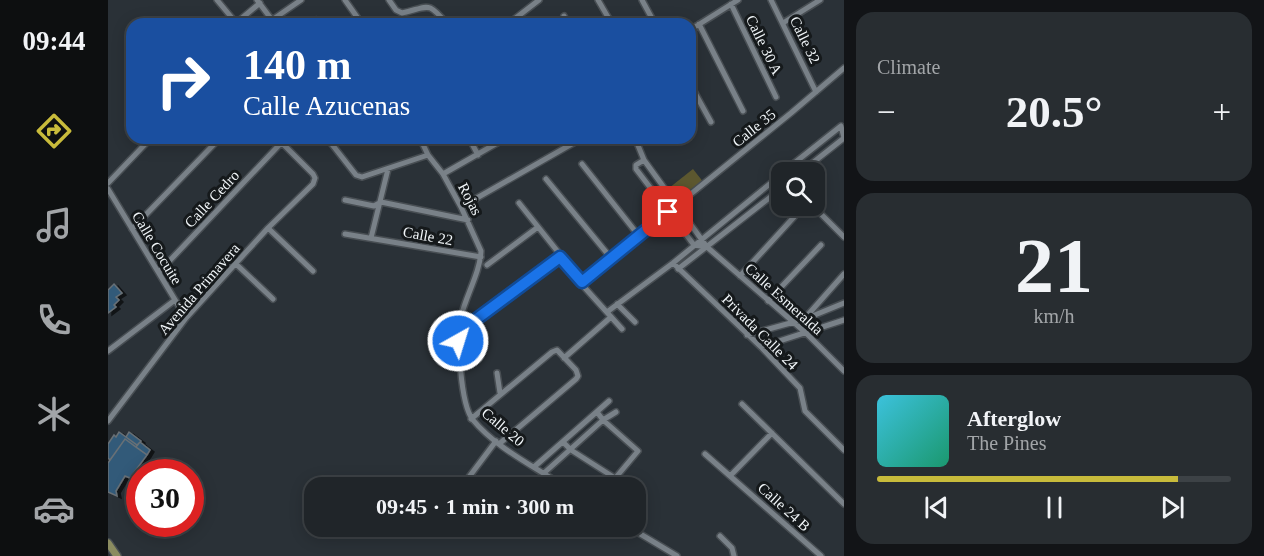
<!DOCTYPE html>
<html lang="en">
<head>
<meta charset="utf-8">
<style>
	body { margin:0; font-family:"Times New Roman",serif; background:#282d31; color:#f1f3f6; height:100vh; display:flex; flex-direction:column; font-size:22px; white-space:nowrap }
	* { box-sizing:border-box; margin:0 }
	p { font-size:20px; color:#a2a5a8 }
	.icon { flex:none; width:33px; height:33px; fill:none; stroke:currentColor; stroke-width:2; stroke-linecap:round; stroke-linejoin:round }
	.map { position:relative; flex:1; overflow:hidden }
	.panel { display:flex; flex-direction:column; gap:12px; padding:12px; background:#121417; width:420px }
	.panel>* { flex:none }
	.top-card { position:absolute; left:18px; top:18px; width:570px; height:126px; border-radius:18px; box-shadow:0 3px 15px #0003,0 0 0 2px #3d4246; background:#1a4fa0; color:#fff; overflow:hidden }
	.fabs { position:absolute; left:663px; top:162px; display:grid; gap:12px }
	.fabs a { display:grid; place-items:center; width:54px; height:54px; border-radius:12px; background:#202529; box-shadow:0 3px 15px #0003,0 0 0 2px #3d4246; font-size:30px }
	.speed { position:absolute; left:18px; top:459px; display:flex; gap:12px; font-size:30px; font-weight:700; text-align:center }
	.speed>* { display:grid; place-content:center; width:78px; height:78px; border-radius:50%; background:#202529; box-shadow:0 3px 15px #0003,0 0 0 2px #3d4246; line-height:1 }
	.speed .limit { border:9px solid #d22; background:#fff; color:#111 }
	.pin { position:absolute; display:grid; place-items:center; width:51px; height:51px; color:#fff; margin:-26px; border-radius:12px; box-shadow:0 3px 9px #0006 }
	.me { position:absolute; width:66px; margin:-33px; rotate:39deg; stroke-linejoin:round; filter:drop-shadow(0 0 4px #0008) }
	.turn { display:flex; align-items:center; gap:21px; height:126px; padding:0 18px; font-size:27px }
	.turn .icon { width:78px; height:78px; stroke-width:2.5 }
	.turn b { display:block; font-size:42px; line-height:51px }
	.big { font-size:45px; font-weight:700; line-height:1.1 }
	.panel .tile { flex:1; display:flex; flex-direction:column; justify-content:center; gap:9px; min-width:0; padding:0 21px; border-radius:18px; background:#282d31 }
	.panel .dial { align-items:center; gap:0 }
	.dial b { font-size:78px; line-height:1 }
	.song { display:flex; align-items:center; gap:18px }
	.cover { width:72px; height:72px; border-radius:9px; background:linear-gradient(135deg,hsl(190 70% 55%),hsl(160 70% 35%)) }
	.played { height:6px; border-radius:3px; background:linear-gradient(90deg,#c8bb3b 85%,#3d4246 85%) }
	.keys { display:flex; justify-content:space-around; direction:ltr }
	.heat { display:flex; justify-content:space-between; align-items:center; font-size:33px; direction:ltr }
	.trip { position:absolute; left:196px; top:477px; width:342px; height:60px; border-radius:18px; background:#202529; box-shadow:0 3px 15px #0003,0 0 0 2px #3d4246; font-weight:700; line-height:60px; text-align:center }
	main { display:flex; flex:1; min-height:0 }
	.dock { display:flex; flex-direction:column; width:108px; justify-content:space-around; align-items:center; background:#0d0f10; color:#a2a5a8 }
	.dock .icon { width:42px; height:42px }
	.dock .on { color:#c8bb3b }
	.dock b { font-size:27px; color:#f1f3f6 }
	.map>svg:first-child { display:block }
	.green { fill:#5c572f }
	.building { fill:#315a79; stroke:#687076; stroke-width:1.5; filter:url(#shadow) }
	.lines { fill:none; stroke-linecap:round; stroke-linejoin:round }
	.minor-casing { stroke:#484e53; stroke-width:8 }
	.secondary-casing { stroke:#484e53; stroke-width:10 }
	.minor { stroke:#798188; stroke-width:5 }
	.secondary { stroke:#8b8c60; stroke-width:7 }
	.route-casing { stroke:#114b97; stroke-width:15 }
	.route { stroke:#1a73e8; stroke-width:10 }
	.labels { text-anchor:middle; stroke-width:6; stroke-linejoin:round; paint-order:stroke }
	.street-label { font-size:15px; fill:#f1f6f9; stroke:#15191b }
</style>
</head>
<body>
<main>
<nav class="dock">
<b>09:44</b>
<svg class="icon on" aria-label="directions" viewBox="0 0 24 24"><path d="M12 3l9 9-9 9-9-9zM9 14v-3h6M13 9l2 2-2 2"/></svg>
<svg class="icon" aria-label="music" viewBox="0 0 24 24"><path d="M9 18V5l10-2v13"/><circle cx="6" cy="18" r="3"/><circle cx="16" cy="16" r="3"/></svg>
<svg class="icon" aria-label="phone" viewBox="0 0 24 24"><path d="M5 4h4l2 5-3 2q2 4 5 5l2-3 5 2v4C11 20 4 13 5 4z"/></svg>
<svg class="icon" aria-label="climate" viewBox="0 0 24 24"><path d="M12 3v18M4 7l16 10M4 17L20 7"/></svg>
<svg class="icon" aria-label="car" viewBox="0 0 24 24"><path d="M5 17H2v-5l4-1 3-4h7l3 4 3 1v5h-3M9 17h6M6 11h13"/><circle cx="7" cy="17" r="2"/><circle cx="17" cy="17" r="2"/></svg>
</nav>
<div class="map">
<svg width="736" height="556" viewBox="0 0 736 556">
	<defs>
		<filter id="shadow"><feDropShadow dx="4" dy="2" stdDeviation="0" flood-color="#0009"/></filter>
	</defs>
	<rect width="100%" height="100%" fill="#2a3137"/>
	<path class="green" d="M585,169L596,183L571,202L561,188Z"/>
	<path class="building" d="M6,284L14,293L8,297L11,300L6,305L8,307L0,313V290Z
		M11,432L29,445L28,447L17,439L2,460L0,458V444L6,435L8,437Z
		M21,432L33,441L29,445L18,437Z
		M17,439L39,455L22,478L17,476L8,491L9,496L0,492V463Z
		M32,442L42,450L39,455L28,447Z"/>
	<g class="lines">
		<defs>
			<path id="minor" d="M109,0L129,24
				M149,0L167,24
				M237,0L254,24
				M281,0L288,10L294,13C321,7 319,0 339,24
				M490,0L504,24
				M534,0L547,24
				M663,0L708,92
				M623,4L668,97
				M456,16L460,24
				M164,20L193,0
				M128,23L152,3
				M675,23L712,0
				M202,24L208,20
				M400,24L431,0
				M591,24L635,111
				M582,30L630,0
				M582,84L603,122
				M219,138L248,175L254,177L320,155
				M253,138L255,140
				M312,138L320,155L335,174L353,207L373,251C372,273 358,295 353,317C349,337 352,404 365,420C389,449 428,467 458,488
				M361,138L370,155
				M527,138L536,160
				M474,164L531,236
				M675,172L733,126L736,138
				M693,172L736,138
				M335,174L398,138
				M438,179L503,258
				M0,183L43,138
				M0,189L78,318
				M237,200L266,206L273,202L360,220
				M411,203L474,282L477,288L514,329
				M705,206L736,237
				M353,207L469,141
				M160,228L205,271
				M24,229L112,138
				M237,234L373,257
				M263,238L280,169
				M599,247L586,245L528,169V165L536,160L599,247L698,333L736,371
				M565,263L653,347L692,388L697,411L736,450
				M128,264L165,299
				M379,265L430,227
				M570,269L674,188
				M51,272L174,142
				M632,276L686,217
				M474,282L683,113L736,68
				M660,301L713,245
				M509,304L527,322
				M499,312L565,263L674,174
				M698,317L736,274
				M351,331L452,257
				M639,335L697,319L736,303
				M653,347L736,320
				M0,351L67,300
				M456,358L503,317
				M389,373L392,393
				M634,404L736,504
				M489,412L495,420L530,451L499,488
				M363,419L444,352L449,350L468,370L470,376L468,379L391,444
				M0,421L78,318L160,228L205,184L207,178L205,174L169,138
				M455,442L463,450L507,478
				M597,454L713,556
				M426,467L501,401
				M436,473L495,420L508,412
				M623,475L664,433
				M361,477L388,441
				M519,526L569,556
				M466,534L474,526
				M612,536L624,548L626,556"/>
			<path id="secondary" d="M0,543L9,556"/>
		</defs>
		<use href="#minor" class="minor-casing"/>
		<use href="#secondary" class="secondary-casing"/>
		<use href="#minor" class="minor"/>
		<use href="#secondary" class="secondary"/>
	</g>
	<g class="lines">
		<defs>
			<path id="route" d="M350,341L351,332L452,257L474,282L560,212"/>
		</defs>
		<use href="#route" class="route-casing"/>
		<use href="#route" class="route"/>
	</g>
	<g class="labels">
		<g class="street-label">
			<text transform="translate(697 40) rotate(64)" y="5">Calle 32</text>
			<text transform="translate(656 45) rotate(64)" y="5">Calle 30 A</text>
			<text transform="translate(646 128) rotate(-39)" y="5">Calle 35</text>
			<text transform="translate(104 199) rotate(-47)" y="5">Calle Cedro</text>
			<text transform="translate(362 199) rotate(62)" y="5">Rojas</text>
			<text transform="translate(320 236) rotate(10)" y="5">Calle 22</text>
			<text transform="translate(49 248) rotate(59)" y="5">Calle Cocuite</text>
			<text transform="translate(91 289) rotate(-49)" y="5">Avenida Primavera</text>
			<text transform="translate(676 299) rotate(42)" y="5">Calle Esmeralda</text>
			<text transform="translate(652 332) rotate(45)" y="5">Privada Calle 24</text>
			<text transform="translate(395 427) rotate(40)" y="5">Calle 20</text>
			<text transform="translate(676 507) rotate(42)" y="5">Calle 24 B</text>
		</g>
	</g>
</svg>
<div class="fabs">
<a><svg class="icon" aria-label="search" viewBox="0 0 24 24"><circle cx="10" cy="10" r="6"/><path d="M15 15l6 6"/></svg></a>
</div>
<div class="speed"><div class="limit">30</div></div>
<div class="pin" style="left:560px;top:212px;background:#d93025"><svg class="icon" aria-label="arrive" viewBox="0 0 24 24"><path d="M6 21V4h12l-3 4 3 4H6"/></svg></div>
<svg class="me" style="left:350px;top:341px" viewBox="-20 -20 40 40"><circle r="17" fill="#1a73e8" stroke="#fff" stroke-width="3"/><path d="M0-11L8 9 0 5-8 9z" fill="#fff"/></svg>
<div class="trip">09:45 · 1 min · 300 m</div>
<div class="top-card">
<div class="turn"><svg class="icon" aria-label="right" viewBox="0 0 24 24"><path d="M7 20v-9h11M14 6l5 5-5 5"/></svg><div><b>140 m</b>Calle Azucenas</div></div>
</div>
</div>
<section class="panel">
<div class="tile"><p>Climate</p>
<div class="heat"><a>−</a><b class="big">20.5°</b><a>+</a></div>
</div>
<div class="tile dial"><b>21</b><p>km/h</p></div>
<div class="tile">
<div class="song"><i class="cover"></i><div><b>Afterglow</b><p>The Pines</p></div></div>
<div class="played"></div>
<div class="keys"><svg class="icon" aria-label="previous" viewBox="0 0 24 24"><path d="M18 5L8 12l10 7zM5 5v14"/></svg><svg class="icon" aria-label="pause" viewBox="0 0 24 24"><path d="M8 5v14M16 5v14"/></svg><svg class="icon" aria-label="next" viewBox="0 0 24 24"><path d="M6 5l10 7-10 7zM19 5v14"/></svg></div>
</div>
</section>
</main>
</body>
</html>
